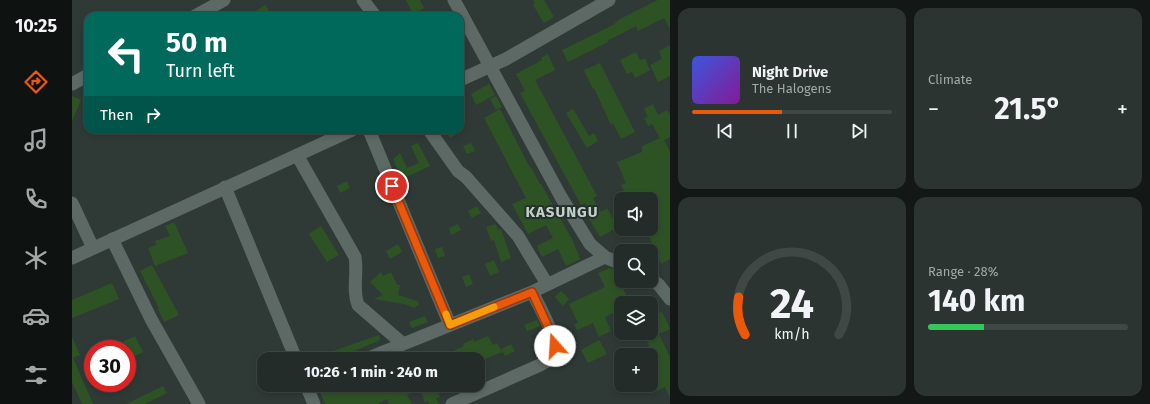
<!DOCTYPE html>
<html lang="en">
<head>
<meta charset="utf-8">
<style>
	body { margin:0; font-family:"Fira Sans",sans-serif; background:#2b3430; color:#f1f3f6; height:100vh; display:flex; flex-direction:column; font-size:15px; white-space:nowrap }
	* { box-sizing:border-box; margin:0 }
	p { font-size:13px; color:#a3a7a8 }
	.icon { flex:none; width:22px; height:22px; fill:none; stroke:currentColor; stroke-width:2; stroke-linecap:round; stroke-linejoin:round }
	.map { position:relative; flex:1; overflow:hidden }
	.sheet { display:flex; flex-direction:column; gap:8px; padding:8px; background:#131816; width:480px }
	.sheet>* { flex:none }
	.guide { position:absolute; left:12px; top:12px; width:380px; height:122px; border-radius:12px; box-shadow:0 2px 6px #0003,0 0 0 1px #404845; background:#00695c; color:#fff; overflow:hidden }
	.tools { position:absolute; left:542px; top:192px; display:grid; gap:8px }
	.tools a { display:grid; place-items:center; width:44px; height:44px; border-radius:8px; background:#232c28; box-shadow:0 2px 6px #0003,0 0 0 1px #404845; font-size:20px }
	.speed { position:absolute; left:12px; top:340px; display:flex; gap:8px; font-size:20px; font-weight:700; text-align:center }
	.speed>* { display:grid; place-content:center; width:52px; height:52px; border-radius:50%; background:#232c28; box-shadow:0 2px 6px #0003,0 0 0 1px #404845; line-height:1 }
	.speed .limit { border:6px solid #d22; background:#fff; color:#111 }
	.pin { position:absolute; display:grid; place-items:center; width:34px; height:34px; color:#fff; margin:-17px; border:2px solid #fff; border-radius:50%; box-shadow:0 1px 4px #0007 }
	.me { position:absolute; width:44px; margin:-22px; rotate:341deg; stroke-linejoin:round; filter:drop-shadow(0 0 3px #0008) }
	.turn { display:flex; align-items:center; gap:14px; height:84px; padding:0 16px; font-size:18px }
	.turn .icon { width:52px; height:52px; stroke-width:2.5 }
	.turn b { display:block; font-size:28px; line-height:34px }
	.then { display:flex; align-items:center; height:38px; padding:0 16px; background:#0003; gap:8px; font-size:15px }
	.big { font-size:30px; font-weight:700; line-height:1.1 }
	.sheet .card { flex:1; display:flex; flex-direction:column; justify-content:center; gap:6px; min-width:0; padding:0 14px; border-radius:12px; background:#2b3430 }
	.sheet .dial { align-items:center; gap:0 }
	.dial svg { height:104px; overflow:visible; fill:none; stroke:#404845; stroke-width:7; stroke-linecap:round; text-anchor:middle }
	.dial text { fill:#f1f3f6; stroke:none }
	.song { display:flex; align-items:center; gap:12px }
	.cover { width:48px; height:48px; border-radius:6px; background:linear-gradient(135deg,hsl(230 70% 55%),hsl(290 70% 35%)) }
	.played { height:4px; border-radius:2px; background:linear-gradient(90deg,#ea580c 45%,#404845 45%) }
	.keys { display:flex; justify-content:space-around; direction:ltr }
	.heat { display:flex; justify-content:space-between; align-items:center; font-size:22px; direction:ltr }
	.charge { height:6px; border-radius:3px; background:linear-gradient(90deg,#34c759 28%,#404845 0) }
	.sheet .tiles { flex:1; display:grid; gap:8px; grid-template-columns:repeat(2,1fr) }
	.trip { position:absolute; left:185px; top:352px; width:228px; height:40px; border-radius:12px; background:#232c28; box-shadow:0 2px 6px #0003,0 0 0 1px #404845; font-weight:700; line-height:40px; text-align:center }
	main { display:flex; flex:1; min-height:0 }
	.dock { display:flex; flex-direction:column; width:72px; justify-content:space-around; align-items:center; background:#0e1210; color:#a3a7a8 }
	.dock .icon { width:28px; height:28px }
	.dock .on { color:#ea580c }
	.dock b { font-size:18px; color:#f1f3f6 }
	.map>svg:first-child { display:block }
	.building { fill:#2d5325 }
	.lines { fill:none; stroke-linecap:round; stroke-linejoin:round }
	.minor { stroke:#5d6965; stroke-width:13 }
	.route-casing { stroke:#983908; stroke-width:10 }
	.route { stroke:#ea580c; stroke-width:7 }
	.slow { stroke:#f59e0b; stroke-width:7 }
	.labels { text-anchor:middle; stroke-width:4; stroke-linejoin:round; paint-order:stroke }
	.district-label { font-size:15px; font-weight:bold; letter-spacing:1px; fill:#c3d1cc; stroke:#25302c }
</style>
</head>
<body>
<main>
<nav class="dock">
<b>10:25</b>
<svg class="icon on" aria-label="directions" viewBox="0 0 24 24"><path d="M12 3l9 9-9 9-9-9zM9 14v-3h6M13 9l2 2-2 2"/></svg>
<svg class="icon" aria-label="music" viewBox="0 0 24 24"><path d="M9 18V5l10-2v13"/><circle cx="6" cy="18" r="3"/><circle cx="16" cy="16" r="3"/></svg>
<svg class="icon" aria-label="phone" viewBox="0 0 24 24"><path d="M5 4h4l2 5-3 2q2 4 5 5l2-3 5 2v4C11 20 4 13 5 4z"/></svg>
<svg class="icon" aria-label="climate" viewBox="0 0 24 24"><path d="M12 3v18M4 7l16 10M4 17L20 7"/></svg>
<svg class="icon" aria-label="car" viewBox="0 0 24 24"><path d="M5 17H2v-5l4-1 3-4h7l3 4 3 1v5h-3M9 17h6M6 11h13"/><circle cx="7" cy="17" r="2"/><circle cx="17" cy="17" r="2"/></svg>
<svg class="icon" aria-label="filters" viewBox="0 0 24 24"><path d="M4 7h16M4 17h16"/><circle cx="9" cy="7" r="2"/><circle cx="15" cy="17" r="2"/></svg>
</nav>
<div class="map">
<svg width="598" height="404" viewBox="0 0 598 404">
	<rect width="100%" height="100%" fill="#2f3a36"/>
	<path class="building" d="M334,0H348L352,8L341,14Z
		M461,0H472L482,17L472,23L461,5L463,4Z
		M586,0H598V29L592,18L566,31L564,26L535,41L536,42L496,62L490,50L541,25L548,19Z
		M193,5L201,16H177Z
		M598,45V76L586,82L578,65L590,59L587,51Z
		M564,52L568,60L573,58L578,70L563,78L560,72L555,74L548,60Z
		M476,54L483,70L463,80L525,196L521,198L529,212L535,208L546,227L528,237L517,219L520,217L513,203L509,205L448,93L453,91L444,74L470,60L469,58Z
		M528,63L563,132L549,139L541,123L539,125L522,88L521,89L512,70Z
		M417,84L423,95L404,105L399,94Z
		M0,96L9,100L0,121Z
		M424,96L430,107L424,110L418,99Z
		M581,104L586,115L595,110L598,115V137L592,140L598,152V259L589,264L574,229H579V199H556L549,185L554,183L545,162L570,152V146L588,138L580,124L576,126L572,118L576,117L572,109Z
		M428,109L458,168L459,167L468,184H469L501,241L508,259L494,266L486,249L470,257L465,246L481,238L474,225L456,234L440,204L454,198L412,118Z
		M501,109L517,136L522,133L526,141L515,148L494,113Z
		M372,130H391L378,138Z
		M346,143L358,166L330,179L321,159L328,153L335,168L347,163L339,146Z
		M399,143L403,151L395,154L391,146Z
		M273,182H275L278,188L268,193L265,186Z
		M405,206L409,213L400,218L396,211Z
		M102,222L116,253L83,266L76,248L84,245L83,241L98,236L93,226Z
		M386,224L389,230L379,235L377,228Z
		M424,224L426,230L429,229L439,258L429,262L422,240L419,241L414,227Z
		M249,226L267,255L255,262L237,234Z
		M326,244L330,252L318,259L314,251Z
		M370,247L373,256L366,258L363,249Z
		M422,260L427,272L418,276L413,264Z
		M80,265L107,315L92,322L86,309L87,308L68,271Z
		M538,268L542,270L558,303H549V309L533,317L539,331L527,337L521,323L505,330L502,324L506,323L497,304L533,287L526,273Z
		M309,272L311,276L319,272L325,285H328L326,295L345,301L347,303L346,306H344L343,308L332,304L302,299L311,295L298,282Z
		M397,274L401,284L394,287L390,277Z
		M40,283L47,299L0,318V300Z
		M489,291L497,299L491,306L483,297Z
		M579,296L587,313L590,312L598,329L587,334L598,357V398L593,387L578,394L573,385H579V350L575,342L581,339L579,336Z
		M353,316L356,322L340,328L337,322Z
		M465,320L468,326L455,331L452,325Z
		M307,335L308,340L285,350L261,359L258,352Z
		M63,336L71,352L55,360V349H35Z
		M416,336L421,345L425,343L430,352L406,362V359H382L379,352L392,346L391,344L401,339L402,342Z
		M0,337L8,355L1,358L21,404H10L0,382Z
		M527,340L535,354L516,363L509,350Z
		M439,344L443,351L433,356L429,349Z
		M255,385H318L321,391L335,385H358L335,395L340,404H317L315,399L306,404H253L247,389Z
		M91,386L95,393L73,404H54Z
		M364,386L368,397L364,398L367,404H357L356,401L353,403L349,392Z"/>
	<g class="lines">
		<path class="minor" d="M291,0L303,16
			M382,0L489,197L518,244L533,257L549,264
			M123,16L152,0
			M388,80L434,59L537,0
			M0,84L16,75
			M297,130L378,325
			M357,130L386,171L394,177L446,236L475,284
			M225,155L283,257C286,273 280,289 286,305L331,344
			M153,187L224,359
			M0,203L21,248
			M40,239L79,319L127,404
			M0,258L280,130
			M579,279L587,285L598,299
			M294,359L460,292L533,257
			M234,385L242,404
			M380,404L468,365C473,362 480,359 482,353C487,340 466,304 460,292"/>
	</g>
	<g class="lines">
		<defs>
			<path id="route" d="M320,186L378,325L460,292L479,333L483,346"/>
		</defs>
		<use href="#route" class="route-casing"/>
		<use href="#route" class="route"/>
		<path class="slow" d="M374,314L378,325L422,307"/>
	</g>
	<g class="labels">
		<g class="district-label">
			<text x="490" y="217">KASUNGU</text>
		</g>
	</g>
</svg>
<div class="tools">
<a><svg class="icon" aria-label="sound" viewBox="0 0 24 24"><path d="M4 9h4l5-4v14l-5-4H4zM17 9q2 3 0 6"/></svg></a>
<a><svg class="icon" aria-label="search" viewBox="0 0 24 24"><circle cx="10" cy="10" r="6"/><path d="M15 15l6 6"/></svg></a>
<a><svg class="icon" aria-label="layers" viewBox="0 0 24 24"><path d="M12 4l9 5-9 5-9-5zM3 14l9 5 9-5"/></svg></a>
<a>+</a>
</div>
<div class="speed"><div class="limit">30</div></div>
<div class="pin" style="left:320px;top:186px;background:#d93025"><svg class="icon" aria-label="arrive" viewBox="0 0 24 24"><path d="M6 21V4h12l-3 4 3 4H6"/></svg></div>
<svg class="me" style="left:483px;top:346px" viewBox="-20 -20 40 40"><circle r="19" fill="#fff"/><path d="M0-13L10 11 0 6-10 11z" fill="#ea580c"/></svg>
<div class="trip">10:26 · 1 min · 240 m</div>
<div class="guide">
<div class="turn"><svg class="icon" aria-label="left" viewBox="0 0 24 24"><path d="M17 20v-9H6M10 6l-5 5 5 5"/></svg><div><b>50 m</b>Turn left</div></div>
<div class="then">Then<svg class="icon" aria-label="right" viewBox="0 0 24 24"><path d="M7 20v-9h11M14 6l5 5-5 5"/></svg></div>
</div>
</div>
<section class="sheet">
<div class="tiles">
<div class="card">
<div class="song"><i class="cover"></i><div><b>Night Drive</b><p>The Halogens</p></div></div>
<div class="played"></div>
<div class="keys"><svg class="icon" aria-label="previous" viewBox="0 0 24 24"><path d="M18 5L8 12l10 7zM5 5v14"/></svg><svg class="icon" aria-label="pause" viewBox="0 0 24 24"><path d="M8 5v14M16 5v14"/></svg><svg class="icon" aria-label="next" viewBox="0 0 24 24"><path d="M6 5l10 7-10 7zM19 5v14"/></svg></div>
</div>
<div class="card"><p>Climate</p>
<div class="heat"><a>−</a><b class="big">21.5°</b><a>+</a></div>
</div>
<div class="card dial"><svg viewBox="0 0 100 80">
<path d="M14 69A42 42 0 1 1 86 69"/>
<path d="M14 69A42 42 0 0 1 9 40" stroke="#ea580c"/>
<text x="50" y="56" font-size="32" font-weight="700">24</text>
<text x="50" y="72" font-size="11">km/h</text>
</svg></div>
<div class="card"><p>Range · 28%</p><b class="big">140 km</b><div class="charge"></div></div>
</div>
</section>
</main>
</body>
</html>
